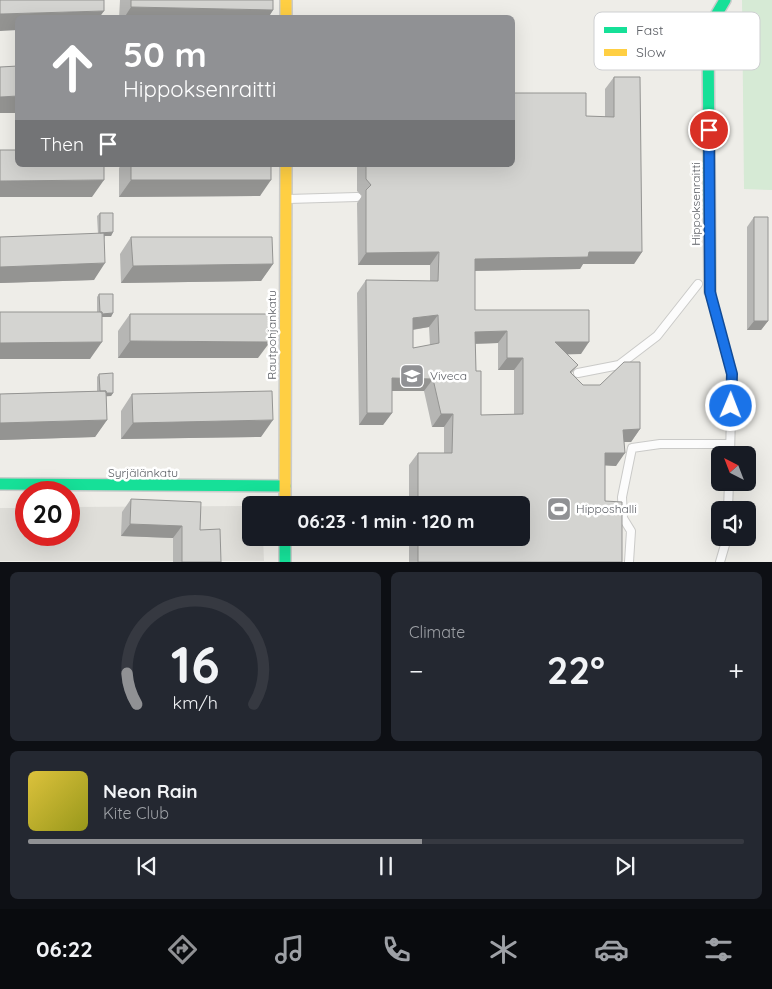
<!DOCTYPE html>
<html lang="en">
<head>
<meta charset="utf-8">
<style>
	body { margin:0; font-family:Quicksand,sans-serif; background:#242831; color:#f1f3f6; height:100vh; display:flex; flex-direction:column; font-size:19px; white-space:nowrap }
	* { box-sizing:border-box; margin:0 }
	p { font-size:16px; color:#9ea1a6 }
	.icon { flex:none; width:28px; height:28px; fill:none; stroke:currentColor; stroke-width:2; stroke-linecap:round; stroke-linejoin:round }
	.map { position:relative; height:562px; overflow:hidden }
	.drawer { display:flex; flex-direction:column; gap:10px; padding:10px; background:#0d0f14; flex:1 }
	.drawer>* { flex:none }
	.banner { position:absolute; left:15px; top:15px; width:500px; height:152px; border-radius:8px; box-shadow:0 5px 20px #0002; background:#909194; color:#fff; overflow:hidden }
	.needle { width:32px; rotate:318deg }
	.fabs { position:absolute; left:711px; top:446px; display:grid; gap:10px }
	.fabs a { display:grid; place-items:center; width:45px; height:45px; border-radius:8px; background:#171b24; box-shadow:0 5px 20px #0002; font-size:25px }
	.speed { position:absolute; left:15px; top:481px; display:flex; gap:10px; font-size:25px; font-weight:700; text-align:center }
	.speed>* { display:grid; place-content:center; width:65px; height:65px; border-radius:50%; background:#171b24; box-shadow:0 5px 20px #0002; line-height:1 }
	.speed .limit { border:8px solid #d22; background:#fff; color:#111 }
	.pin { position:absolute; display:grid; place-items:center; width:42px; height:42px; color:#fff; margin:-21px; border:2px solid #fff; border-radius:50%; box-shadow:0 1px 5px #0007 }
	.me { position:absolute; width:55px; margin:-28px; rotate:1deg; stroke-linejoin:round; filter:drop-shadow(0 0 4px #0008) }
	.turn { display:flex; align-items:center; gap:18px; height:105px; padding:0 25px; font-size:22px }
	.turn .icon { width:65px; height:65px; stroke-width:2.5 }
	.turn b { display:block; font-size:35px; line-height:42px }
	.then { display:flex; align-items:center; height:48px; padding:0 25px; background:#0003; gap:10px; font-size:19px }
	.big { font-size:38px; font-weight:700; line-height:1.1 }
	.drawer .widget { flex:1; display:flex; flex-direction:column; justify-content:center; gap:8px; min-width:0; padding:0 18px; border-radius:8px; background:#242831 }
	.drawer .dial { align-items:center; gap:0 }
	.dial svg { height:130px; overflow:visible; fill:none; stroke:#363941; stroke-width:7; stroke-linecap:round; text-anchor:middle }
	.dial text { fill:#f1f3f6; stroke:none }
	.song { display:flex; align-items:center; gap:15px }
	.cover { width:60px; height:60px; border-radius:8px; background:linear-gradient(135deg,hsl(50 70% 55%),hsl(60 70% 35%)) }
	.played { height:5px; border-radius:2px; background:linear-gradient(90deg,#909194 55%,#363941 55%) }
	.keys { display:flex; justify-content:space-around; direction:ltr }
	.heat { display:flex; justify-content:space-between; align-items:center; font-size:28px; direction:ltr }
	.drawer .tiles { flex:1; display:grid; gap:10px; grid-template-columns:1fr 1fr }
	.widget:last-child { grid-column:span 2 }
	.trip { position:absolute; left:242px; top:496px; width:288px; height:50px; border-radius:8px; background:#171b24; box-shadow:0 5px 20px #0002; font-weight:700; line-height:50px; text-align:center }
	.dock { display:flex; height:80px; justify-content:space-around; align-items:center; background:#090b0e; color:#9ea1a6 }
	.dock .icon { width:35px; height:35px }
	.dock .selected { color:#909194 }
	.dock b { font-size:22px; color:#f1f3f6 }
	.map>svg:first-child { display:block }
	.industrial { fill:#dfded9 }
	.green { fill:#d6ead5 }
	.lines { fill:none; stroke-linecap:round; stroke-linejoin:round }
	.lane-casing { stroke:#cacac8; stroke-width:10 }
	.fast-casing { stroke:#cacbca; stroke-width:14 }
	.slow-casing { stroke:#cacbca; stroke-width:14 }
	.lane { stroke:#fcfcfc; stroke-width:8 }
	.fast { stroke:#16e098; stroke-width:11 }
	.slow { stroke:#ffcf43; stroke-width:11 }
	.wall { fill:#b6b6b4; fill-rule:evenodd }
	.shaded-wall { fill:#949492 }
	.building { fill:#d4d4d1; stroke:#949492; fill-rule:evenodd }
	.route-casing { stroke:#114b97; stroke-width:12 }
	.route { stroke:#1a73e8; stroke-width:9 }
	.labels { text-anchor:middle; stroke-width:5; stroke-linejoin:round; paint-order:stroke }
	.street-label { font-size:12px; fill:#5d6066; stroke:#fff }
	.poi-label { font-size:12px; fill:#5d6066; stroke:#fff; text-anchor:start }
	.key { fill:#fff; stroke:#cecfd1; stroke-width:1 }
	.key-label { font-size:14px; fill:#5d6066 }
</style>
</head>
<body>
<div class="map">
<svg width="772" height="562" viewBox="0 0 772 562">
	<rect width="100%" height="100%" fill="#eeede8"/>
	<path class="industrial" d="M242,506L251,511V538H263L264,561H0V508H26V535H69V507Z"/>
	<path class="green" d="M742,0H772V190L744,189Z"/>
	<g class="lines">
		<defs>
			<path id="lane" d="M288,199L357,197
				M710,292L732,374L730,455
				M578,373L619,365L657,336L698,284
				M728,510L729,482
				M629,562L631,531L623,518L622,497L632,448L660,444H730
				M720,562L727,538"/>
			<path id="fast" d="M710,291L708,29L725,0
				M0,484L285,486
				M285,538V562"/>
			<path id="slow" d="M286,0V18
				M285,505L286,165"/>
		</defs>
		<use href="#lane" class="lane-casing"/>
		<use href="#fast" class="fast-casing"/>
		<use href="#slow" class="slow-casing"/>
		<use href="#lane" class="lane"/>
		<use href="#fast" class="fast"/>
		<use href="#slow" class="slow"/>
	</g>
	<path class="wall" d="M120,0H273V10L268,18H119Z
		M614,77L642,252L634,264H583L580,269L475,271V310L581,354H567L578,365L571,374L583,385L640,429L631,442H624L616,466L605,465V501L622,562H409V538H521V505H409V465L418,453H444V427H432L424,391H392V413L383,425H359L357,293L366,280L430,281V265H358L357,203L362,196L357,191V165H512L586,116L605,117V89ZM429,327L430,345L413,348V330ZM498,343V370H514V414L481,415L476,371L475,344Z
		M121,165H271L260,196L119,197V168Z
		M100,213L113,232L111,236H105L94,280L0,283V237L98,234L97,216Z
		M754,217L768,321L761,330H747V227Z
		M131,237L273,264L261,281L121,283L120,254Z
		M99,294L113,313L111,317H102L90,359H0V312H97V297Z
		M130,314L258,358H118V331Z
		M99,374L113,393L111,396H106L107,420L95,437L0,440V394L97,391V377Z
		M132,394L261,437L121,439V411Z
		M131,499L200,530L221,562H173V538L121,536L122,512Z"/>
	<path class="shaded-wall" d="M131,7L273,10L268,18H124Z
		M104,11L99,18H18V30L0,31V14Z
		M18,96V113H0V97Z
		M104,180L92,197H0V181Z
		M131,180H271L260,196L119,197Z
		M113,232L111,236H98L100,233Z
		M439,252L430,265H358L366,253Z
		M589,252H642L634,264H583L580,269L466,271L475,259Z
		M105,263L94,280L0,283V267Z
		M273,264L261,281L121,283L133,266Z
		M113,313L111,317H97L100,314Z
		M438,315L429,327L404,331L413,318Z
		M754,321H768L761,330H747Z
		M507,331L498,343L466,344L475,332Z
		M130,341L270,342L258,358H118Z
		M102,342L90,359H0V343Z
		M555,342H589L581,354L547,355Z
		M507,358H523L514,370H498Z
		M392,378L433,379L424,391H383Z
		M100,393H113L111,396L97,397Z
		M367,413H392L383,425H359Z
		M441,414H453L444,427H432Z
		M107,420L95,437L0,440V423Z
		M273,420L261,437L121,439L133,423Z
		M640,429L631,442H615L623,430Z
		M605,453H625L616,466L596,465Z
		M130,524L182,526L173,538L121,536Z"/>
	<path class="building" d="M0,0H104V11L0,14Z
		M131,0H273V10L131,7Z
		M18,66V96L0,97V67Z
		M614,77H640L642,252H589L588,257L475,259V310H589V342H555L578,365L570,372L583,385H600L624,362H640V429L623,430L625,453H605V501L622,502V562H418V538H521V505H418V453H452L453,414H441L433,379L392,378V413H367L366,280L438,281L439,252L366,253V190L371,185L366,179V165H512V93H586V116L614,117ZM438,315L439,343L413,348V318ZM507,331V358H523V414L481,415V371H476L475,332Z
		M0,150H18V165H104V180L0,181Z
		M131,165H271V180H131Z
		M100,213H113V232L100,233Z
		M754,217H768V321H754Z
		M104,233L105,263L0,267V237Z
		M131,237H272L273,264L133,266Z
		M99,294H113V313L102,314V312H100Z
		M0,312H102V342L0,343Z
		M130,314H270V342L130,341Z
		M113,373V393H106V391H100L99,374Z
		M106,391L107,420L0,423V394Z
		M272,391L273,420L133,423L132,394Z
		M131,499L201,502L200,530L220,529L221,562H182V526L130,524Z"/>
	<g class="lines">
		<defs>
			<path id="route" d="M709,130L710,292L732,374L731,406"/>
		</defs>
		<use href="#route" class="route-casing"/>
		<use href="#route" class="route"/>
	</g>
	<defs>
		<symbol id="university-square" viewBox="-11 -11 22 22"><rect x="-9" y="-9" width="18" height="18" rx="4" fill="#909194" stroke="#fff"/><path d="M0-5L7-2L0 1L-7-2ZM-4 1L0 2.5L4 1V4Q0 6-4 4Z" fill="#fff"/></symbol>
		<symbol id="stadium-square" viewBox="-11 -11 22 22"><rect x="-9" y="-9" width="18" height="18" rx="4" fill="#909194" stroke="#fff"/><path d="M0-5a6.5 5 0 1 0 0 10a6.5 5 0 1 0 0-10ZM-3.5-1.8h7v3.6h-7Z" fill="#fff"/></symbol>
	</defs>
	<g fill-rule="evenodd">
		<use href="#university-square" x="398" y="362" width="28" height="28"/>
		<use href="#stadium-square" x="545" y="495" width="28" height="28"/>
	</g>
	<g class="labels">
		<g class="street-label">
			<text transform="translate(696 204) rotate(-90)" y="4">Hippoksenraitti</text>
			<text transform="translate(272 335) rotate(-90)" y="4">Rautpohjankatu</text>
			<text x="143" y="477">Syrjälänkatu</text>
		</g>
		<g class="poi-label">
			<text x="430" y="380">Viveca</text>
			<text x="576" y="513">Hipposhalli</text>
		</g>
	</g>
	<rect x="594" y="12" width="166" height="58" rx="8" class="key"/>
	<rect x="604" y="27" width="23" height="6" fill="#16e098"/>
	<rect x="604" y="49" width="23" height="7" fill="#ffcf43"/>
	<g class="key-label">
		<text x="636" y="35">Fast</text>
		<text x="636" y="57">Slow</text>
	</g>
</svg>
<div class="fabs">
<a><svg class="needle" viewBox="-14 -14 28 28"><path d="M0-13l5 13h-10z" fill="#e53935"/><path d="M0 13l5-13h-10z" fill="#9ea1a6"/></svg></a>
<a><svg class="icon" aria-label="sound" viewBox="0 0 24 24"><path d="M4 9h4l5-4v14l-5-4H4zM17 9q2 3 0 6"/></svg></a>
</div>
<div class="speed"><div class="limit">20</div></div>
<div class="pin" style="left:709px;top:130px;background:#d93025"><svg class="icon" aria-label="arrive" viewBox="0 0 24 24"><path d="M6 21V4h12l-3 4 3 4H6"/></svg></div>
<svg class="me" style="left:731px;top:406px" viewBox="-20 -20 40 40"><circle r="17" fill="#1a73e8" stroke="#fff" stroke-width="3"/><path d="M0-11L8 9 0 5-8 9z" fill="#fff"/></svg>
<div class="trip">06:23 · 1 min · 120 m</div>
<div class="banner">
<div class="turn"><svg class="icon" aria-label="ahead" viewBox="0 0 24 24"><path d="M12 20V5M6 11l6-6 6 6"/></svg><div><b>50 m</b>Hippoksenraitti</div></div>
<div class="then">Then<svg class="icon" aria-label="arrive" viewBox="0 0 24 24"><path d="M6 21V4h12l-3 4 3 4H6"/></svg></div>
</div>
</div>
<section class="drawer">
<div class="tiles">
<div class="widget dial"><svg viewBox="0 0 100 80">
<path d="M14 69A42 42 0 1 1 86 69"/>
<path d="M14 69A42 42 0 0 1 8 50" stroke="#909194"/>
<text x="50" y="56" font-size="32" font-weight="700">16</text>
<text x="50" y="72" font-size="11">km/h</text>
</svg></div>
<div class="widget"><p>Climate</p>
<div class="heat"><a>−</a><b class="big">22°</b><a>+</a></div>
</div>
<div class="widget">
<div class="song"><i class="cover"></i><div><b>Neon Rain</b><p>Kite Club</p></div></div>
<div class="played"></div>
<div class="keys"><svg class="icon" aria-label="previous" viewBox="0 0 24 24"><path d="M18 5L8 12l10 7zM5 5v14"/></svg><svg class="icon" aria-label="pause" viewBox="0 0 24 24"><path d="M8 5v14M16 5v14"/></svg><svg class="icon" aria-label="next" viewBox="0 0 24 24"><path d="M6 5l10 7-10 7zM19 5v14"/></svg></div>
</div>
</div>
</section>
<nav class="dock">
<b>06:22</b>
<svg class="icon selected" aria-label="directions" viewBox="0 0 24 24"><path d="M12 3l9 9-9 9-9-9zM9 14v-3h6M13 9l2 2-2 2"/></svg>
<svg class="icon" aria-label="music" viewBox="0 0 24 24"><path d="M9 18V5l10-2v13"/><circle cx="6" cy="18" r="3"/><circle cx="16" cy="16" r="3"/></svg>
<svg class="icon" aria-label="phone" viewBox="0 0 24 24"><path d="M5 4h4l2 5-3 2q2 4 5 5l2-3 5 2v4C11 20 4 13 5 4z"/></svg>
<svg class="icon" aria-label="climate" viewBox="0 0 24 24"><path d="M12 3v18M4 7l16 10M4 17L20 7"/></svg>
<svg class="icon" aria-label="car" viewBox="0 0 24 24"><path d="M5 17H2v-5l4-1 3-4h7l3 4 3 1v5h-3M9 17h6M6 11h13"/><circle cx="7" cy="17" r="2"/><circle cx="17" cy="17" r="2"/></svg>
<svg class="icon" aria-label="filters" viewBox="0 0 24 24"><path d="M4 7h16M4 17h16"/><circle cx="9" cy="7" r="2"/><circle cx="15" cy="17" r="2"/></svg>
</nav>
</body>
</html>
